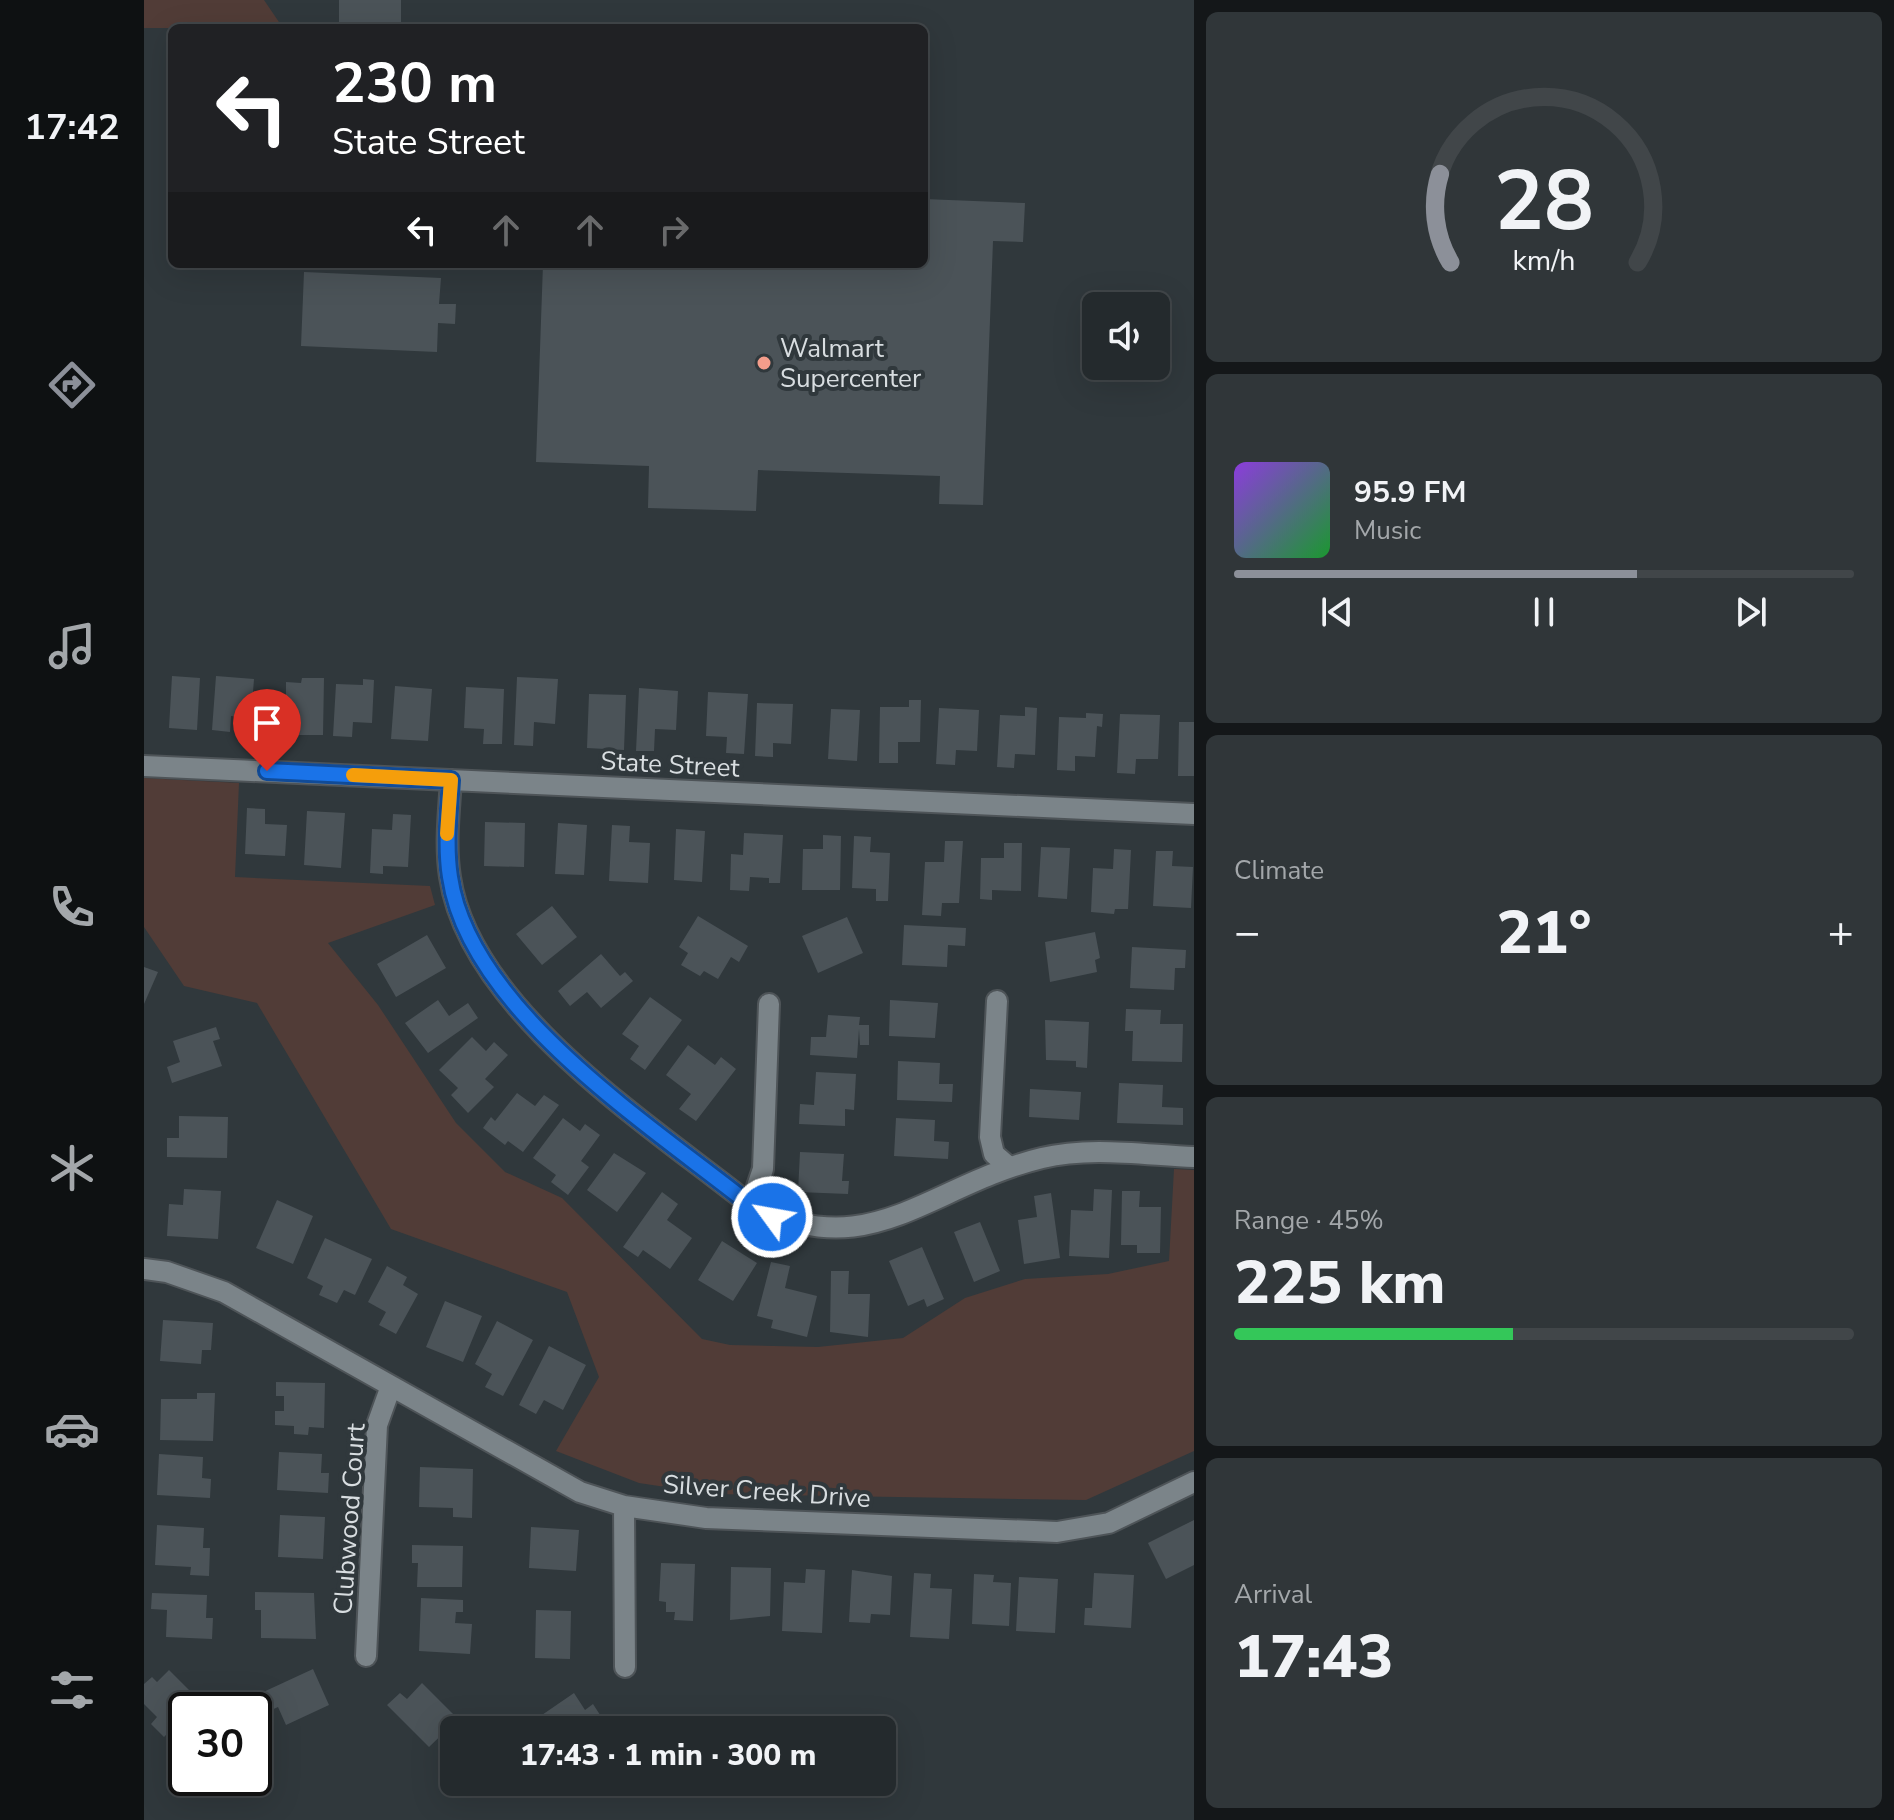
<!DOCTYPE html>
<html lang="en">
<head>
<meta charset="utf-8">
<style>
	body { margin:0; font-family:"Nunito Sans",sans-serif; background:#303639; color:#f1f3f6; height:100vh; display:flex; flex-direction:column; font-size:30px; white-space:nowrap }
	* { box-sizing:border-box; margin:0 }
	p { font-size:26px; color:#a3a7aa }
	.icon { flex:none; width:44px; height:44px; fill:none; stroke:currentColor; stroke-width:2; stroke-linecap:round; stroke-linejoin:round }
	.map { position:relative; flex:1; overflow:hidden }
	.side { display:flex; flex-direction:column; gap:12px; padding:12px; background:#141719; width:700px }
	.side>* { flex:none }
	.guide { position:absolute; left:24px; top:24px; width:760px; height:244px; border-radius:12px; box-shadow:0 8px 32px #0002,0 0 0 2px #414649; background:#202124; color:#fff; overflow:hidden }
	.tools { position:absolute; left:938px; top:292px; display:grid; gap:16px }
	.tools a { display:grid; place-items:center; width:88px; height:88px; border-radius:12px; background:#242a2d; box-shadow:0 8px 32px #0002,0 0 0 2px #414649; font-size:40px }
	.speed { position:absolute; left:24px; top:1692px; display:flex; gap:16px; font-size:40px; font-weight:700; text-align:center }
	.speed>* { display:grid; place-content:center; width:104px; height:104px; border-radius:50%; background:#242a2d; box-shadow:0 8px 32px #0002,0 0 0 2px #414649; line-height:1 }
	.speed .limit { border:4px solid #111; border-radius:12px; background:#fff; color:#111 }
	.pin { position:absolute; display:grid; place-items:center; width:68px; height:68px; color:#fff; margin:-82px -34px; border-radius:50% 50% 50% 0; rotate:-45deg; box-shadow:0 0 8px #0007 }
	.pin .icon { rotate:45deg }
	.me { position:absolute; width:88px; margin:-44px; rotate:302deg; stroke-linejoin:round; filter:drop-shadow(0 0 6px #0008) }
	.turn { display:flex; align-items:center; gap:28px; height:168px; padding:0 32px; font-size:36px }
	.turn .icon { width:104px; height:104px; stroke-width:2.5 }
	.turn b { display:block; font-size:56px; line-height:68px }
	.lanes { display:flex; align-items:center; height:76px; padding:0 32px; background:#0003; justify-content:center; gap:40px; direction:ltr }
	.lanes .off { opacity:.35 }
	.big { font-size:60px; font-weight:800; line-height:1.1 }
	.side .card { flex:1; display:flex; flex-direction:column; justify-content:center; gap:12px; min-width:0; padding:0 28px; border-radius:12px; background:#303639 }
	.side .dial { align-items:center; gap:0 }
	.dial svg { height:208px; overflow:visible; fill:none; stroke:#414649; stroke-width:7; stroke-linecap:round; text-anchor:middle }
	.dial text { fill:#f1f3f6; stroke:none }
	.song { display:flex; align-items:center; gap:24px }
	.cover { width:96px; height:96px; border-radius:12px; background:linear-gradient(135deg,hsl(270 70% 55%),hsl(130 70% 35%)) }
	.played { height:8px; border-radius:4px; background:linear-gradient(90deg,#8c9099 65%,#414649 65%) }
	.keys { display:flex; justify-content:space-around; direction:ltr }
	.heat { display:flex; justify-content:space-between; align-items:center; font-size:44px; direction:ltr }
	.charge { height:12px; border-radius:6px; background:linear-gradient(90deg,#34c759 45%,#414649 0) }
	.trip { position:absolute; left:296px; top:1716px; width:456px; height:80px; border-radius:12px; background:#242a2d; box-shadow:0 8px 32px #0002,0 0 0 2px #414649; font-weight:800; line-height:80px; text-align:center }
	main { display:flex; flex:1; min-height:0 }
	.dock { display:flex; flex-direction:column; width:144px; justify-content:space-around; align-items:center; background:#0e1112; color:#a3a7aa }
	.dock .icon { width:56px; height:56px }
	.dock .active { color:#8c9099 }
	.dock b { font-size:36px; color:#f1f3f6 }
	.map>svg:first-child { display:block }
	.green { fill:#513c37 }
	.building { fill:#4b5358 }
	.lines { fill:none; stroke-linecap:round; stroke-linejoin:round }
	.minor-casing { stroke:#4e5458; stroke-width:24 }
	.minor { stroke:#7b8489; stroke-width:20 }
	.route-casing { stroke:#114b97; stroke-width:20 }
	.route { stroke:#1a73e8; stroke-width:14 }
	.slow { stroke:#f59e0b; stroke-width:14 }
	.poi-dot { fill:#f49d8b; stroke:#30383c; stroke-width:3 }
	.labels { text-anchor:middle; stroke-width:8; stroke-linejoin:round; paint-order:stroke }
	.poi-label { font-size:26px; fill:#d8dde0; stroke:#30383c; text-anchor:start }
	.street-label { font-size:26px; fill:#d8dde0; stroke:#30383c }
</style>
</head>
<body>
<main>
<nav class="dock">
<b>17:42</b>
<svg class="icon active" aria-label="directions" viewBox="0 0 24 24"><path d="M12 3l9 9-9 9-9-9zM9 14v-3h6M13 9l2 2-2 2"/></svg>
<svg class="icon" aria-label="music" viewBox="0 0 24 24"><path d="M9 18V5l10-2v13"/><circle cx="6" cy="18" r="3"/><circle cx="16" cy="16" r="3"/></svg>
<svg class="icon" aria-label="phone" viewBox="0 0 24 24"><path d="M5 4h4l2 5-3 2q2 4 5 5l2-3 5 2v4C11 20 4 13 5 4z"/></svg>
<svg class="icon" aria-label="climate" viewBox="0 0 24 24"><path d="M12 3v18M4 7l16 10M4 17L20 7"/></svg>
<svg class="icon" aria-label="car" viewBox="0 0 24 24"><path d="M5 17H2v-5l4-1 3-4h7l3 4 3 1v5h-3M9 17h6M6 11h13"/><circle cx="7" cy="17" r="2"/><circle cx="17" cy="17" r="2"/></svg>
<svg class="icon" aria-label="filters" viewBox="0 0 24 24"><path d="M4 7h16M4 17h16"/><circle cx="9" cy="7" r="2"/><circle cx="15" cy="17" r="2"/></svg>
</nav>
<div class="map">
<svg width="1050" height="1820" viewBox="0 0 1050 1820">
	<rect width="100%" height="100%" fill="#30383c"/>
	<path class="green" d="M0,0H120L139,28H0Z
		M0,778L95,783L91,877L286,886L291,905L184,943L234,1005L312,1123L361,1172L418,1198L558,1339L586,1345L674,1347L759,1338L821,1298L881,1279L964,1274L1025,1261L1030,1169L1050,1170V1451L942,1500L568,1494L495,1483L412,1451L455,1377L423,1292L247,1229L113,1003L40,986L0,927Z"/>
	<path class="building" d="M195,0H257V28H195Z
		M780,199L881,203L879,242L849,241L839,505L795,504L796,476L614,470L612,511L504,508L505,466L392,462L399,264H780Z
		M160,272L297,278L295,304H312L311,324L294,323L293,352L157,346Z
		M28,676L56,678L53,730L25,728Z
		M72,676L110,679L107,718L87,716L86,732L68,730Z
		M373,677L414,679L411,724L390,722L389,746L370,745Z
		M158,678H180L179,735H142V682L157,683Z
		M219,679L230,680L228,723L209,722L208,737L189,736L192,684L219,685Z
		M251,686L288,689L284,741L247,739Z
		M322,687L360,689L358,744H339L340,729L320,728Z
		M495,688L534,691L532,730L511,729L510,751H492Z
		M564,692L604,694L600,754L582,753L583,737L562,736Z
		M445,694L482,695L480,750L443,748Z
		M765,700H777L776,742H754V763H735L736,707H765Z
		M613,703L649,704L647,744L629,743V757L611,756Z
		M881,707L893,708L891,755L871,754L870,768L853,767L856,715L881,716Z
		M795,708L835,710L833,751L812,750L811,765L792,764Z
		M687,709L716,710L713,761L684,759Z
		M942,713L959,714L958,727L953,726L951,757L931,756V771L913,770L915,717L942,718Z
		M976,714L1016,715L1014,759H992L991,774L973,773Z
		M1035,722H1050V776H1034Z
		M103,808L121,809V824L143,825L141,856L101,854Z
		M163,811L201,813L197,868L160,865Z
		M249,814L267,815L264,867L239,866V874L226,873L228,829L248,830Z
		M341,822L381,823L380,867L340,866Z
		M414,823L443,825L440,875L411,874Z
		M468,825L486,826L485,842L506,843L504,883L465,881Z
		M532,829L561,831L558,882L530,880Z
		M600,833L639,835L636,883H625V878L606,877L605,891L586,890L587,854L599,855Z
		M679,835L697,836L696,890H658L659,849H679Z
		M710,836L727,837L726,852L746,853L744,901H732V889L708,888Z
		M801,841H819L815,903H798L797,916L778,915L781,862H800Z
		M860,843H878L877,891L848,890V900L836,899L837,858H860Z
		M897,847L926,848L923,899L894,897Z
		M970,849L987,850L984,909H971L970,914L947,912L949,868L969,869Z
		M1012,851H1029L1028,866L1049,867L1047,908L1009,906Z
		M408,906L433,937L398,965L372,934Z
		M554,916L604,946L595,962L587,957L574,979L560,971L556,976L537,965L544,953L535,947Z
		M703,917L719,953L674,973L658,936Z
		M760,925L822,928L821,946L804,945L803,967L758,965Z
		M951,932L956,958L951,960L953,972L906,982L901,942Z
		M283,935L302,968L252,997L233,964Z
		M988,947L1042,950L1041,968H1031L1030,990L986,988Z
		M457,954L476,976L481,972L489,981L457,1008L443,992L426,1006L414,991Z
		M0,967L14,972L0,1004Z
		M506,997L538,1020L501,1070L486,1059L495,1046L478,1034Z
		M294,1000L305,1016L324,1003L334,1018L284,1053L261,1023Z
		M746,1000L794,1003L791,1038L745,1036Z
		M982,1009L1017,1010L1016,1024H1039L1038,1062L988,1061L989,1031H981Z
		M684,1015L716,1017L715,1025H725V1045H716L715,1029L713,1058L666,1055L667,1037H682Z
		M901,1020L945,1022L943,1068L932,1067V1061L902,1060Z
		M72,1027L76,1039L69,1041L78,1066L28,1083L23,1067L36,1062L29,1041Z
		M328,1037L342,1051L350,1042L364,1055L341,1079L350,1087L324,1113L307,1095L314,1088L295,1070Z
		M544,1045L571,1065L577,1057L592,1069L552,1121L535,1109L547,1094L522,1075Z
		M754,1061L796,1063L795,1084H809L808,1102L753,1100Z
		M672,1072L712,1074L710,1110L701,1109V1126L655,1124L656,1104L670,1105Z
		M975,1083L1019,1085L1018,1107L1039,1108V1125L973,1123Z
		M886,1089L937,1092L935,1120L885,1117Z
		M373,1093L391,1106L400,1095L415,1105L379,1152L364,1141L361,1145L339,1128L347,1117L351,1121Z
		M35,1116L84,1117L83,1158L23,1157V1138H35Z
		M419,1118L436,1131L441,1124L456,1135L437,1161L445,1167L424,1195L407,1182L412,1175L389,1158Z
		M752,1118L791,1120L790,1141L805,1142L804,1159L750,1156Z
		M656,1152L700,1154L698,1181H705L704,1194L654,1192Z
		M470,1153L502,1173L473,1212L443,1190Z
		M40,1189L77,1191L74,1239L23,1236L25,1204L39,1205Z
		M950,1189L968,1190L965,1258L925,1256L927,1210L949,1211Z
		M978,1191H996L995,1207H1017L1016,1253H993V1245H977Z
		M518,1192L534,1204L523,1220L548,1238L526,1269L499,1250L494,1257L479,1247Z
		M907,1193L916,1258L880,1264L874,1220L893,1217L890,1196Z
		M133,1200L169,1216L149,1264L112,1248Z
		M836,1222L856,1271L830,1282L810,1232Z
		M181,1238L228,1259L211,1295L200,1290L193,1303L175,1295L179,1286L163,1278Z
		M578,1241L613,1263L589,1301L554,1280Z
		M778,1247L800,1299L783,1307L780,1299L764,1306L745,1261Z
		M627,1262L646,1266L641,1288L673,1296L663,1337L627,1328L629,1320L613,1316Z
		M243,1266L263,1277L259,1285L274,1294L252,1334L235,1325L242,1312L224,1302Z
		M687,1271H705L704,1294H726L724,1337L686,1332Z
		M301,1301L338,1316L319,1362L282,1347Z
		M19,1320L69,1323L67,1350H58L57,1364L16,1361Z
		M353,1321L389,1340L359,1396L341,1387L348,1374L331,1364Z
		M405,1346L442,1365L419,1410L400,1400L392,1414L375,1405Z
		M132,1382L181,1383L180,1428L165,1427L164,1435L150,1434V1426L131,1425V1411H140V1396H132Z
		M53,1393H71L69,1441L16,1440L17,1399H53Z
		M135,1452L178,1454L177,1473H185L184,1493L133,1490Z
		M15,1454L59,1457L58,1478L67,1479L66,1498L13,1495Z
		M276,1467L329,1469L328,1518L309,1517V1508L275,1507Z
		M136,1515L181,1517L179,1559L134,1557Z
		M1050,1520V1565L1022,1579L1004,1543Z
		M13,1525L60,1528L59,1548H66L65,1576L46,1575L47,1567L11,1565Z
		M387,1527L435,1530L432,1571L385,1568Z
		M268,1545L319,1546L318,1587H273L274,1563H268Z
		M517,1563L551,1564L549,1621L530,1620L531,1612H522V1602L515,1601Z
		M587,1567L627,1568L626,1616L586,1620Z
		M662,1569L681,1570L678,1633L638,1631L640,1582L661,1583Z
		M708,1570L748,1576L746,1615L727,1614L726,1623L705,1622Z
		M770,1573L787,1574L786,1588L808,1589L805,1639L766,1637Z
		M950,1573L990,1575L987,1628L940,1625L941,1608H948Z
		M830,1574L850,1575L849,1582L867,1583L865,1626L828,1624Z
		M875,1577L914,1579L911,1633L872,1631Z
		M111,1592L170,1593L172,1639L117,1638V1610H111Z
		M8,1593L63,1595L62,1618H69L68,1639L22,1637L23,1610L7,1609Z
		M277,1598L319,1600V1612H312L311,1623L328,1624L326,1654L275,1651Z
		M392,1610L427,1611L426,1659L391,1658Z
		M169,1669L185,1705L142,1725L134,1707L123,1712L115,1694Z
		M25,1670L61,1706L57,1710H42V1714L20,1737L7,1724L13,1717L0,1704V1684L8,1677L13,1682Z
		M278,1683L314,1719L285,1747L243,1705L256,1693L263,1699Z
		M430,1693L441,1710L449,1704L460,1721L446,1730H404L395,1717Z"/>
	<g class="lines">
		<defs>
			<path id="minor" d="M0,766L1050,814
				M307,780C305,812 301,845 306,877C325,1008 503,1123 600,1200C722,1271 782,1186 898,1158C946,1146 1001,1155 1050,1157
				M853,1001L846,1137L850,1154L865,1167
				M607,1204L619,1169L625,1004
				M0,1269L23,1272L80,1292L436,1492L480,1506L562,1518L913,1532L965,1523L1050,1482
				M480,1506L481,1667
				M222,1656L233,1425L247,1386"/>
		</defs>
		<use href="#minor" class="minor-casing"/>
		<use href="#minor" class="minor"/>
	</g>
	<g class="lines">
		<defs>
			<path id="route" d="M123,771L307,780C305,812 301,845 306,877C325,1008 503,1123 600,1200L628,1217"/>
		</defs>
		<use href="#route" class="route-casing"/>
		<use href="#route" class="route"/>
		<path class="slow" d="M209,775L307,780L303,834"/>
	</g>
	<circle class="poi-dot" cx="620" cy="363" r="8"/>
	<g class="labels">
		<g class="poi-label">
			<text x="636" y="357">Walmart<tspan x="636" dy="30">Supercenter</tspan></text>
		</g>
		<g class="street-label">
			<text transform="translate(526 764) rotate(3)" y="9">State Street</text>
			<text transform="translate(623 1491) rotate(4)" y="9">Silver Creek Drive</text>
			<text transform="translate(205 1519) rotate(-86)" y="9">Clubwood Court</text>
		</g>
	</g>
</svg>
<div class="tools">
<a><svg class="icon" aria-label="sound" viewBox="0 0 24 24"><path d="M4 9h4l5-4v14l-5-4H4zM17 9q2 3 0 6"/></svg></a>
</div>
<div class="speed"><div class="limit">30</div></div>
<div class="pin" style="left:123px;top:771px;background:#d93025"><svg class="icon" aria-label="arrive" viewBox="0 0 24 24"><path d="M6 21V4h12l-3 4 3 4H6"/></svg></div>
<svg class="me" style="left:628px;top:1217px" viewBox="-20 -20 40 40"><circle r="17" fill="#1a73e8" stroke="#fff" stroke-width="3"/><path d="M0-11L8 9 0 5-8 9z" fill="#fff"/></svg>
<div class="trip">17:43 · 1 min · 300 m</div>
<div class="guide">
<div class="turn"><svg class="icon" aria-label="left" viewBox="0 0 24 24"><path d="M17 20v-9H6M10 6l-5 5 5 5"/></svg><div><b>230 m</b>State Street</div></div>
<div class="lanes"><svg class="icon" aria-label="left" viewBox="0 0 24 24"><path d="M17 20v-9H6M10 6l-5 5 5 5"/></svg><svg class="icon off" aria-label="ahead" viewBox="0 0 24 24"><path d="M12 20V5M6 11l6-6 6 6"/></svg><svg class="icon off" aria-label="ahead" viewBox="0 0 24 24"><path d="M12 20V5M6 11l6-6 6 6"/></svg><svg class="icon off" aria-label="right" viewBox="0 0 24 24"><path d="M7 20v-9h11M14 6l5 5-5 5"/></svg></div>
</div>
</div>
<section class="side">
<div class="card dial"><svg viewBox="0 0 100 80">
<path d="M14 69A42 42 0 1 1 86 69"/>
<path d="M14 69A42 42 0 0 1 10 35" stroke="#8c9099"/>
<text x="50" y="56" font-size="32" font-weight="700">28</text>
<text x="50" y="72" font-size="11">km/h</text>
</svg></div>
<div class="card">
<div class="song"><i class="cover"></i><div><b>95.9 FM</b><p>Music</p></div></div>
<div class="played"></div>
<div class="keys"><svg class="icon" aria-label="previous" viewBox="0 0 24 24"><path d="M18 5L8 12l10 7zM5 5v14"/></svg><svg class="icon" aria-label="pause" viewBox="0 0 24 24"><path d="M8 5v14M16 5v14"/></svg><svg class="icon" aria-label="next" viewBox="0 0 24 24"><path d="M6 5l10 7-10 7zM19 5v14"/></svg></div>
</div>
<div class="card"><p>Climate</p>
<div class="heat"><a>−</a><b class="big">21°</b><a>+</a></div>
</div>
<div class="card"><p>Range · 45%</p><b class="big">225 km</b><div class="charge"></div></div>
<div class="card"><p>Arrival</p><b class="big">17:43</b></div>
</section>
</main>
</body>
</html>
